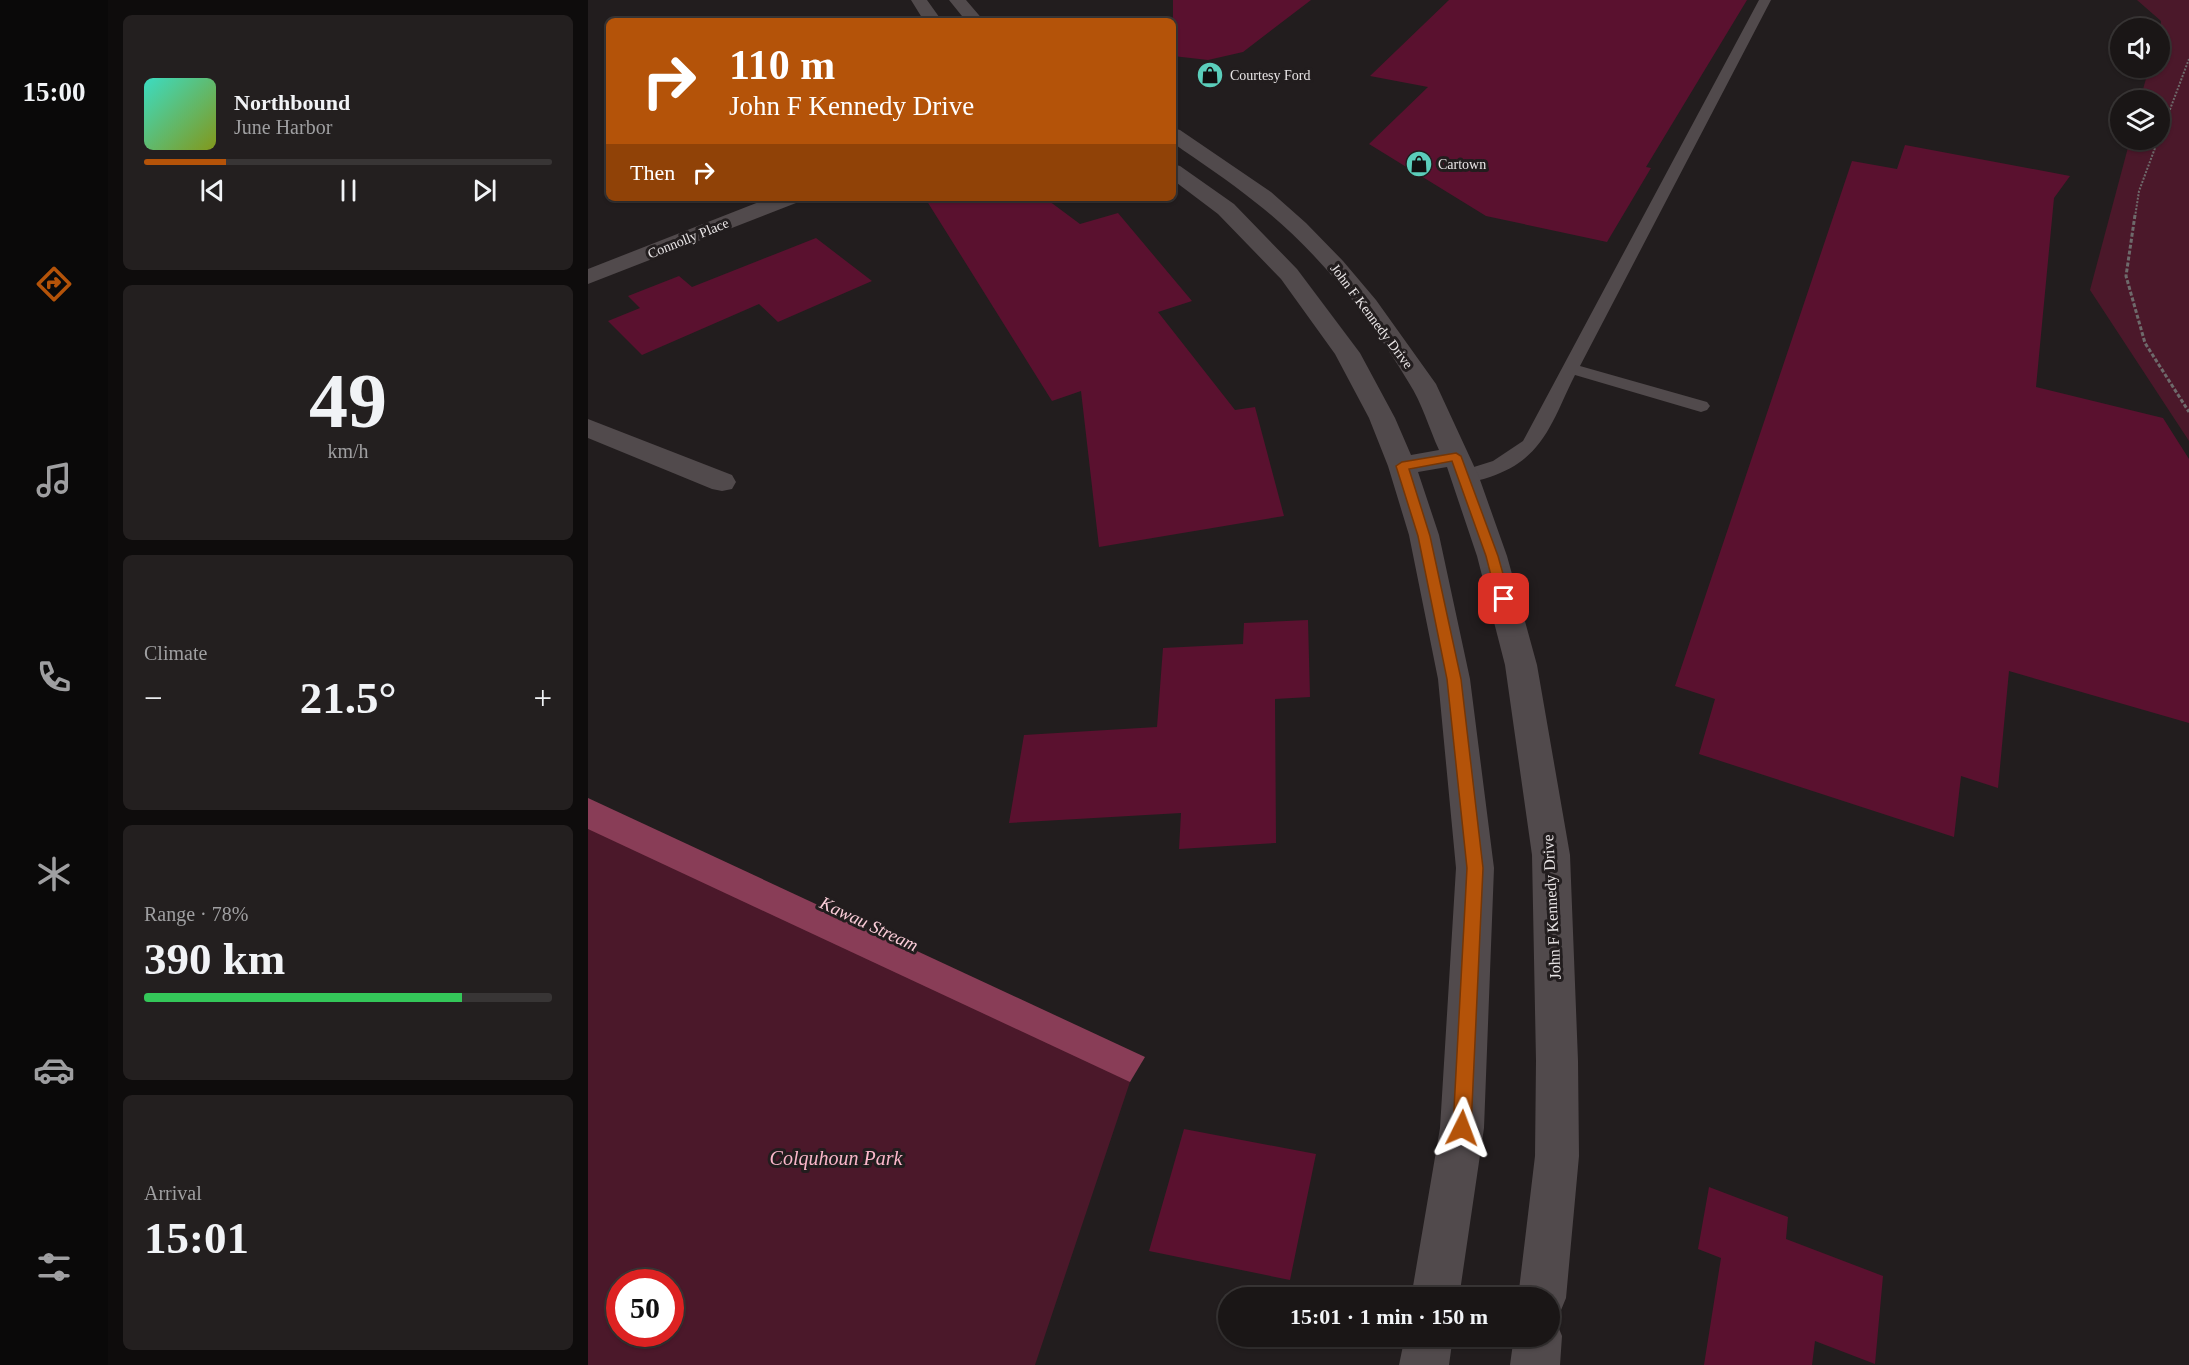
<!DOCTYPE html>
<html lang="en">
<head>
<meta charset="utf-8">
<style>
	body { margin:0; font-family:Georgia,serif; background:#231f1f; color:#f1f3f6; height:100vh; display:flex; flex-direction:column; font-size:22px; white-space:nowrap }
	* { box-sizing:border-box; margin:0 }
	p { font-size:20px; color:#9f9fa1 }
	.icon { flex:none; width:33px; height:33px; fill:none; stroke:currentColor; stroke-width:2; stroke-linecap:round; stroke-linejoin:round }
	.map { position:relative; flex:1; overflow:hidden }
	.drawer { display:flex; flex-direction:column; gap:15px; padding:15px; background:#0e0c0c; width:480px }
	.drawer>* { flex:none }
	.banner { position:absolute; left:18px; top:18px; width:570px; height:183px; border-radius:9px; box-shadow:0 2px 4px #0004,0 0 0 2px #383535; background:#b45309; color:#fff; overflow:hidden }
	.buttons { position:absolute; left:1522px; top:18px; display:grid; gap:12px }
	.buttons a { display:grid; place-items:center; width:60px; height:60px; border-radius:50%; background:#1a1616; box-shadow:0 2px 4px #0004,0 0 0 2px #383535; font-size:30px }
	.speed { position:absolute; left:18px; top:1269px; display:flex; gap:12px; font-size:30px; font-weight:700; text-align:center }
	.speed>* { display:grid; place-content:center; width:78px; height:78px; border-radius:50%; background:#1a1616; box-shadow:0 2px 4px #0004,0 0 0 2px #383535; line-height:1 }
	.speed .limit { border:9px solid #d22; background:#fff; color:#111 }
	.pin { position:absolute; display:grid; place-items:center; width:51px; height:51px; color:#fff; margin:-26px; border-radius:12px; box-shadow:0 3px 9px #0006 }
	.me { position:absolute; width:66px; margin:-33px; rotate:3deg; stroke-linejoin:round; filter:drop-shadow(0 0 4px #0008) }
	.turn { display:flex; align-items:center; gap:21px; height:126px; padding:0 24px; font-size:27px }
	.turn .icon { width:78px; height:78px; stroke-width:2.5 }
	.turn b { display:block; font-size:42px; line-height:51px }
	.then { display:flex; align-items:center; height:57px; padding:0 24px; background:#0003; gap:12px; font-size:22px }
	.big { font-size:45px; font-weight:600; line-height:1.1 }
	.drawer .tile { flex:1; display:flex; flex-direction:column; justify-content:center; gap:9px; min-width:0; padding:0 21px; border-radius:9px; background:#231f1f }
	.drawer .dial { align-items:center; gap:0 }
	.dial b { font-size:78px; line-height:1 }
	.song { display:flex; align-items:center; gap:18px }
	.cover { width:72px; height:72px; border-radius:9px; background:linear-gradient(135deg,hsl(170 70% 55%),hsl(70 70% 35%)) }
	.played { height:6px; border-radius:3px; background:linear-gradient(90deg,#b45309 20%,#383535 20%) }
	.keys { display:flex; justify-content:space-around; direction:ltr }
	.heat { display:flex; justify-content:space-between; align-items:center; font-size:33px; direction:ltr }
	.charge { height:9px; border-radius:4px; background:linear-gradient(90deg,#34c759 78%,#383535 0) }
	.trip { position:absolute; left:630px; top:1287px; width:342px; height:60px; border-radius:30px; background:#1a1616; box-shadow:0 2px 4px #0004,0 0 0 2px #383535; font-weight:600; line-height:60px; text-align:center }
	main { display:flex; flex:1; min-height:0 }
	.tab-bar { display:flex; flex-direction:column; width:108px; justify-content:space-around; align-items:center; background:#0a0909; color:#9f9fa1 }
	.tab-bar .icon { width:42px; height:42px }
	.tab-bar .on { color:#b45309 }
	.tab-bar b { font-size:27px; color:#f1f3f6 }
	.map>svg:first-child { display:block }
	.green { fill:#4b182a; fill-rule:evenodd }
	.water { fill:#893d57 }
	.building { fill:#5a112f }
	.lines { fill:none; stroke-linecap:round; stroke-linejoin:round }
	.path-far1 { stroke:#6e6a6b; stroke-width:2; stroke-dasharray:2 1.5; stroke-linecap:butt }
	.path { stroke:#6e6a6b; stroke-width:3; stroke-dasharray:4 2; stroke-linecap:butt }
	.lane { fill:#514a4c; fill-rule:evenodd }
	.street { fill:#514a4c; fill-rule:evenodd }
	.secondary { fill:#514a4c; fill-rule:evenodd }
	.route { fill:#b45309; stroke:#753606; stroke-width:1.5 }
	.labels { text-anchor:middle; stroke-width:6; stroke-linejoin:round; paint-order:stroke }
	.far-poi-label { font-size:14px; fill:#e9e5e6; stroke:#221d1e; text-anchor:start }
	.far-street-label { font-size:14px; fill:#e9e5e6; stroke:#221d1e }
	.street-label { font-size:16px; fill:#e9e5e6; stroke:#221d1e }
	.water-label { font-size:18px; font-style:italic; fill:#fbcdd9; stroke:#221d1e }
	.near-park-label { font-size:20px; font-style:italic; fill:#fbb7ca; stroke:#221d1e }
</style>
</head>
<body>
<main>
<nav class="tab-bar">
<b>15:00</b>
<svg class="icon on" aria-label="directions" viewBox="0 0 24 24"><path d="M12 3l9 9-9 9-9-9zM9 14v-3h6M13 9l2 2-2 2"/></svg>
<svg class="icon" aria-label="music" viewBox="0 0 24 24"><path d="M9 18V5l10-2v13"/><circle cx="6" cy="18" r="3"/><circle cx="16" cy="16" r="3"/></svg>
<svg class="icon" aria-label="phone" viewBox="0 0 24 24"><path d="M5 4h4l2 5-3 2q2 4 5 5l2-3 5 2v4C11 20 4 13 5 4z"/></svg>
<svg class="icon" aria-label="climate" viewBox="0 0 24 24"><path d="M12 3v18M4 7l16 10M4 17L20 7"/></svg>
<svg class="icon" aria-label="car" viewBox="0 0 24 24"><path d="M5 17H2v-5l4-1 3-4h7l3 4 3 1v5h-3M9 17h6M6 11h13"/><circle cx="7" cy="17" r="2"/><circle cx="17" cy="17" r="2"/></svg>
<svg class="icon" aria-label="filters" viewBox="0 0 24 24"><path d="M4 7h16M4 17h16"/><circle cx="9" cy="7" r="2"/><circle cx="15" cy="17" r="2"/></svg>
</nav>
<section class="drawer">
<div class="tile">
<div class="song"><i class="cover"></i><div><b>Northbound</b><p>June Harbor</p></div></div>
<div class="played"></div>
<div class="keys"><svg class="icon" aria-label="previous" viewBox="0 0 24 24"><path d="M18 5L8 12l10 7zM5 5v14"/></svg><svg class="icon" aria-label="pause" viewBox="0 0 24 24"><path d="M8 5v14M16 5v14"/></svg><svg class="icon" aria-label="next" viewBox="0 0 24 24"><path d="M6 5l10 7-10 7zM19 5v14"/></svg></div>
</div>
<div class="tile dial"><b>49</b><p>km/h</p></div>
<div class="tile"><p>Climate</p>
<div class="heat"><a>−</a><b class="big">21.5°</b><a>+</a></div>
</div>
<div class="tile"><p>Range · 78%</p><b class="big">390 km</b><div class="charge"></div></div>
<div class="tile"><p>Arrival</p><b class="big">15:01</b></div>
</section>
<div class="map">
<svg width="1601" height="1365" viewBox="0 0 1601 1365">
	<rect width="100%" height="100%" fill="#221d1e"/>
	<path class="green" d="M1549,0H1601V441L1502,290L1542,140H1572V100H1552L1561,68H1572L1573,21Z
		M0,814L547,1067L447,1365H0ZM32,1282H82V1334H32Z"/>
	<path class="water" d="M0,798L557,1057L542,1082L0,829Z"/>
	<path class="building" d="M585,0H723L655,52L620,60L585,56Z
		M861,0H1159L1058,167L1063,168L1019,242L898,216L781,144L840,87L782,76Z
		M1317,145L1482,176L1466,198L1448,387L1575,418L1601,459V723L1421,671L1410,788L1373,776L1366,837L1111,754L1127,699L1087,686L1264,161L1309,169Z
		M337,198H457L492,224L530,213L604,301L570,312L647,410L667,407L696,516L511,547L493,391L464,401Z
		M228,238L284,281L190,322L171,304L54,355L20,321L52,308L40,296L91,276L104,287Z
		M720,620L722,697L687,699L688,843L591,849L593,813L421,823L436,735L569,727L575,648L655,644L656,623Z
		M596,1129L728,1154L702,1280L561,1251Z
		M1121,1187L1200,1217L1198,1239L1295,1276L1287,1364L1227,1341L1224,1365H1116L1133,1258L1110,1249Z"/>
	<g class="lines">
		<path class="path-far1" d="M1572,136L1601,59
			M1547,217L1551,191L1570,140"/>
		<path class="path" d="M1547,215L1538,276L1557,343L1601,412"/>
		<path class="lane" d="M1171,0H1183L992,366L1119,402L1122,406L1119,410L1113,412L987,375C964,421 956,459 902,477C892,480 881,484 870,482L867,477L870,472L905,461L935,441Z"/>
		<path class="street" d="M181,198H211L208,203L0,284V269Z
			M0,419L144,475L148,482L144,489L134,491L124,489L0,438Z"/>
		<path class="secondary" d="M323,0H339L354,21H336Z
			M361,0H378L396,21H378Z
			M585,128L592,130L683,192L718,223L755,261L788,300L848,384L891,477L919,556L949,665L982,855L990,1061L991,1156L978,1298L971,1315L964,1318L967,1319L974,1336L972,1365H922L926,1336H962V1298H930L947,1156L948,1061L944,855L917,665L889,556L859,467L830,472L851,535L882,679L906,868L896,1128L871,1298H823L852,1128L868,868L850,679L821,535L800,466L781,418L747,354L693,279L630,214L585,180V164L592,166L646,204L709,269L772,353L807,418L823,455L851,450C841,428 834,403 821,383C781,316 729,250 667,202C641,181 612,162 585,143Z
			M817,1336H865L861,1365H811Z"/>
	</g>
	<path class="route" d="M868,453L873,456L910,556L922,599L916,604L909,599L898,556L864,461L821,469L842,536L873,679L895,868L883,1128L881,1135L874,1138L868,1135L865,1128L879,868L859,679L830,536L808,466L814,462Z"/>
	<defs>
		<symbol id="shop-disc" viewBox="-11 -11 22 22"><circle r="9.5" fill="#5bcebb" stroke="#221d1e"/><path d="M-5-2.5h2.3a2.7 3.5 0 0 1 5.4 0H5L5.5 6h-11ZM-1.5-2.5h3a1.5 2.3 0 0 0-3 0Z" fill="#111"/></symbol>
	</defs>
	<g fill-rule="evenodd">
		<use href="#shop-disc" x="607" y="60" width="30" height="30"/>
		<use href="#shop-disc" x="816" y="149" width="30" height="30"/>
	</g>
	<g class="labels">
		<g class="far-poi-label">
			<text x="642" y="80">Courtesy Ford</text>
			<text x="850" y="169">Cartown</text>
		</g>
		<g class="far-street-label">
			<text transform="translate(100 238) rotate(-22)" y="5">Connolly Place</text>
			<text transform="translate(784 316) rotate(53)" y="5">John F Kennedy Drive</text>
		</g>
		<g class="street-label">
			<text transform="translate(963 907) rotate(-93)" y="6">John F Kennedy Drive</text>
		</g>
		<g class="water-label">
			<text transform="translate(281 924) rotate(25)" y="6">Kawau Stream</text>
		</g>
		<g class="near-park-label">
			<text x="248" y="1165">Colquhoun Park</text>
		</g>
	</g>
</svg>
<div class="buttons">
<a><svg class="icon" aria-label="sound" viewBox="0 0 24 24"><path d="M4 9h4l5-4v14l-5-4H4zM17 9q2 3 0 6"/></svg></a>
<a><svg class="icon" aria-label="layers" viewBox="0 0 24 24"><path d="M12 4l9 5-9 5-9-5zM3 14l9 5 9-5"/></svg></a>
</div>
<div class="speed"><div class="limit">50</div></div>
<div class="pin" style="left:916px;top:599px;background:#d93025"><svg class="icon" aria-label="arrive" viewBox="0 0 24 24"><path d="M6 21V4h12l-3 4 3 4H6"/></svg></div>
<svg class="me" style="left:874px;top:1128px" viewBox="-20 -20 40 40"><path d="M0-17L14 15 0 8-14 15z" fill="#b45309" stroke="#fff" stroke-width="4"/></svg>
<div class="trip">15:01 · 1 min · 150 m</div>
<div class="banner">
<div class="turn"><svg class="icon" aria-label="right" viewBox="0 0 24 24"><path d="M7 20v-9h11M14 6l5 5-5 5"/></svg><div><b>110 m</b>John F Kennedy Drive</div></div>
<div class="then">Then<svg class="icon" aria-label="right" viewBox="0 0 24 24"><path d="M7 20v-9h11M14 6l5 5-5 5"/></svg></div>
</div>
</div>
</main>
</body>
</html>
